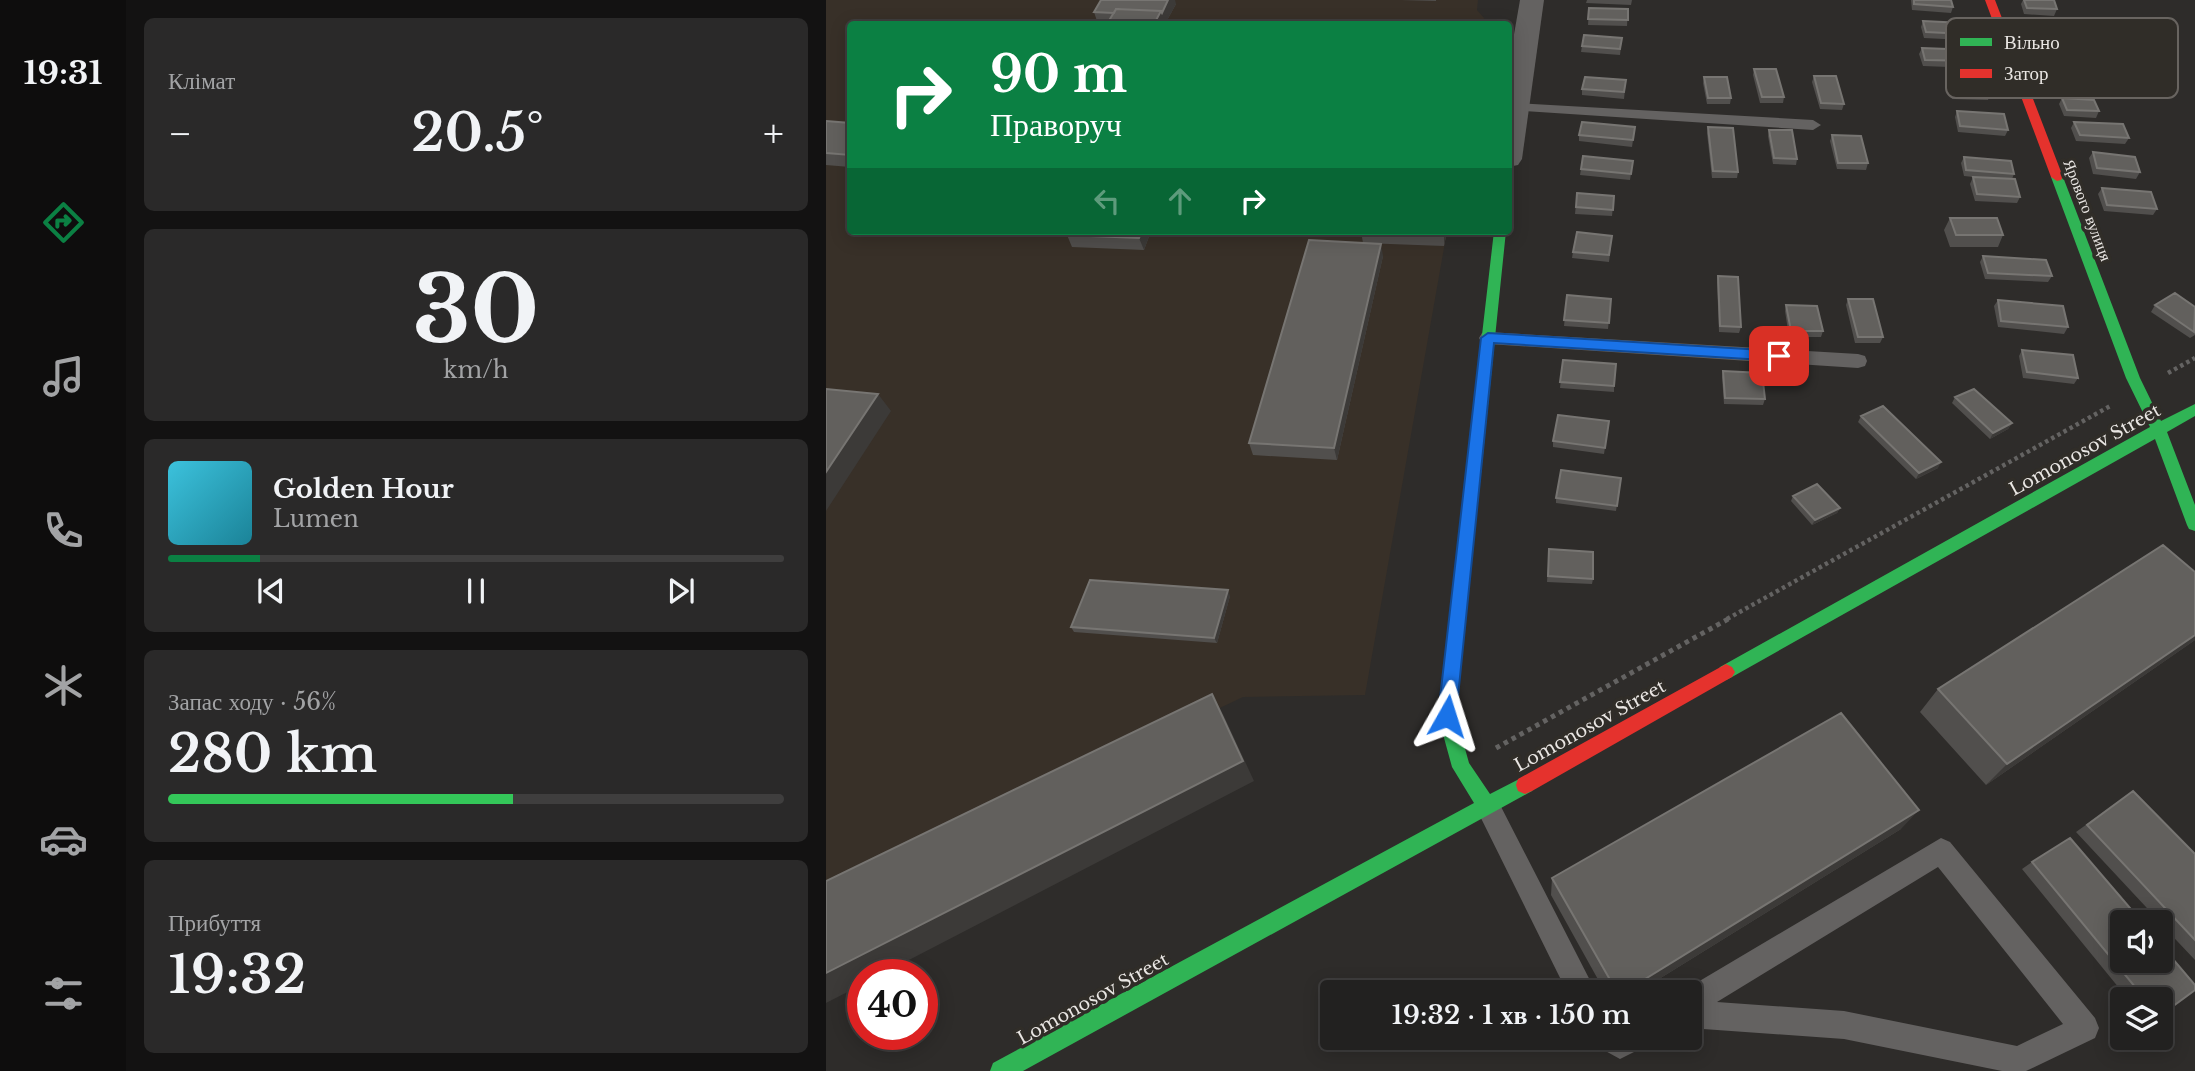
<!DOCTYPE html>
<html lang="uk">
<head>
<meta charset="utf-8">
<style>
	body { margin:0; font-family:"Libre Baskerville",serif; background:#2a2929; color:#f1f3f6; height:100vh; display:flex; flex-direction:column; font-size:26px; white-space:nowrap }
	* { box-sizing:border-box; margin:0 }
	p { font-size:23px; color:#a2a3a5 }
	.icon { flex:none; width:38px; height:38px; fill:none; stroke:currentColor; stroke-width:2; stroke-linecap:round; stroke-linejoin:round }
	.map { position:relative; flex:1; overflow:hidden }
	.side { display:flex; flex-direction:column; gap:18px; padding:18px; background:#131212; width:700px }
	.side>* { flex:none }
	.banner { position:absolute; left:21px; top:21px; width:665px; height:214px; border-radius:7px; box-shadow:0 4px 18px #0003,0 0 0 2px #3f3e3e; background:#0b8043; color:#fff; overflow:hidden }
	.fabs { position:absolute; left:1284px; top:910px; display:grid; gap:14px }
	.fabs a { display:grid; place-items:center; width:63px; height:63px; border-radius:7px; background:#222120; box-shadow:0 4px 18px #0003,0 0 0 2px #3f3e3e; font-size:35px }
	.speed { position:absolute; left:21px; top:959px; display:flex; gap:14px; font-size:35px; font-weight:700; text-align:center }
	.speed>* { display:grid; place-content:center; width:91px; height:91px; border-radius:50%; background:#222120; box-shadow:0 4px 18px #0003,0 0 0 2px #3f3e3e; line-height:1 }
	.speed .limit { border:10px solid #d22; background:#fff; color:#111 }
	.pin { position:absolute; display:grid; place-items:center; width:60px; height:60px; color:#fff; margin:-30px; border-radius:14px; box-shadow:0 4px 10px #0006 }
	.me { position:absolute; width:77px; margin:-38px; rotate:6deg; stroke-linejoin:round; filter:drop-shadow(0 0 5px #0008) }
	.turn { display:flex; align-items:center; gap:24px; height:147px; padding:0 28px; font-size:32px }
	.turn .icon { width:91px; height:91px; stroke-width:2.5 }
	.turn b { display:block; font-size:49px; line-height:60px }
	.lanes { display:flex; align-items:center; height:66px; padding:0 28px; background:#0003; justify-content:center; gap:35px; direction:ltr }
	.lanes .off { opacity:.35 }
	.big { font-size:52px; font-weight:600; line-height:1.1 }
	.side .card { flex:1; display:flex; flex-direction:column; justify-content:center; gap:10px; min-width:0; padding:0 24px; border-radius:10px; background:#2a2929 }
	.side .dial { align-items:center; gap:0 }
	.dial b { font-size:91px; line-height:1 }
	.song { display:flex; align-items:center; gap:21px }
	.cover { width:84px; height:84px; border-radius:10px; background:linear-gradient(135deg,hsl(190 70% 55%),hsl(190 70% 35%)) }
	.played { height:7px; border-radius:4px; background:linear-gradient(90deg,#0b8043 15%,#3f3e3e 15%) }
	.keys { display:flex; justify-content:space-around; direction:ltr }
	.heat { display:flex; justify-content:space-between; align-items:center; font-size:38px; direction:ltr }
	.charge { height:10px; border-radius:5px; background:linear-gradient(90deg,#34c759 56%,#3f3e3e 0) }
	.trip { position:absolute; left:494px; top:980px; width:382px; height:70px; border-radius:7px; background:#222120; box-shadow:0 4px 18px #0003,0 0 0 2px #3f3e3e; font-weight:600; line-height:70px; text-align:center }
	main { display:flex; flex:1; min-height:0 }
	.tab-bar { display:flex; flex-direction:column; width:126px; justify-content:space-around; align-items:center; background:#0e0d0d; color:#a2a3a5 }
	.tab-bar .icon { width:49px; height:49px }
	.tab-bar .selected { color:#0b8043 }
	.tab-bar b { font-size:32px; color:#f1f3f6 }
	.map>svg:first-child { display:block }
	.built { fill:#383028 }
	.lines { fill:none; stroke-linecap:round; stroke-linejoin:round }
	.path-far1 { stroke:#646362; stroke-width:4.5; stroke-dasharray:3.5 3.5; stroke-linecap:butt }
	.path { stroke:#646362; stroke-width:5; stroke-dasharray:4.5 4.5; stroke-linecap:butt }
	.lane { fill:#646261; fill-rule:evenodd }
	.street { fill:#646261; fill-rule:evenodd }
	.fast { fill:#30b455; fill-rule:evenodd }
	.jam { fill:#e5322d; fill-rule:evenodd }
	.wall { fill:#514f4d }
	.shaded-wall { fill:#3c3a38 }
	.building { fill:#62605d; stroke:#777572; stroke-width:2 }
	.route { fill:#1a73e8; stroke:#114b97; stroke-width:2 }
	.labels { text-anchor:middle; stroke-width:7; stroke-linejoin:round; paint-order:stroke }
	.far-street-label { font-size:16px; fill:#e9e6e3; stroke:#302d28 }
	.street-label { font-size:18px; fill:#e9e6e3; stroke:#302d28 }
	.key { fill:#302d28; stroke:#686460; stroke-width:2 }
	.key-label { font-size:19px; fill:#e9e6e3 }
</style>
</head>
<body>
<main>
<nav class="tab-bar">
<b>19:31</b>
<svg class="icon selected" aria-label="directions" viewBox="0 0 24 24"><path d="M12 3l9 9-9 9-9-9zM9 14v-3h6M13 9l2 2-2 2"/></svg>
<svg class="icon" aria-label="music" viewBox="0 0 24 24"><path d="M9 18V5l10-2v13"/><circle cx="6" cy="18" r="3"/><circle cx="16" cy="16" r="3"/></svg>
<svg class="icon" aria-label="phone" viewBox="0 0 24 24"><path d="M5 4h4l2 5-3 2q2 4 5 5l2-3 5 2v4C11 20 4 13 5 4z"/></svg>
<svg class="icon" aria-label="climate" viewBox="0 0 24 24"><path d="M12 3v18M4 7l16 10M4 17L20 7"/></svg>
<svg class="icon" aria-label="car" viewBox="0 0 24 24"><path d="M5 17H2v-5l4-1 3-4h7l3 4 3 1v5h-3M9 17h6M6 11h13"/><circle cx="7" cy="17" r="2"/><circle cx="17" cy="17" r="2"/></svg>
<svg class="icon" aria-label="filters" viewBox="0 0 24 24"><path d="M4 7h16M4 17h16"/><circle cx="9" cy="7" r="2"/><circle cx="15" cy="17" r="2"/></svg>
</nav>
<section class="side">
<div class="card"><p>Клімат</p>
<div class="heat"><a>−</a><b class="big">20.5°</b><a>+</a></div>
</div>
<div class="card dial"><b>30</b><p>km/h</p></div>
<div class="card">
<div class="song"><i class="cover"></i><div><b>Golden Hour</b><p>Lumen</p></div></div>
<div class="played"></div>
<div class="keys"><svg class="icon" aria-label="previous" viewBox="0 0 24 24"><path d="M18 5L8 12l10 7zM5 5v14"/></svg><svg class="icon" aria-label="pause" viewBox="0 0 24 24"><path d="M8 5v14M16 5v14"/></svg><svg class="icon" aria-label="next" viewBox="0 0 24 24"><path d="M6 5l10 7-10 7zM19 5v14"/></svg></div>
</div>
<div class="card"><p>Запас ходу · 56%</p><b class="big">280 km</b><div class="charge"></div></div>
<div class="card"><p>Прибуття</p><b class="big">19:32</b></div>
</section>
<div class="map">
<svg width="1369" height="1071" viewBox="0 0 1369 1071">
	<rect width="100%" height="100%" fill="#2e2c2a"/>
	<path class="built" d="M0,0H652L651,10L658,18L657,24H24V231H621L539,695L417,697L0,894Z"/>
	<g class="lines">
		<path class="path-far1" d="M1342,373L1369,358
			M901,619L1286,405"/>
		<path class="path" d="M670,748L904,618"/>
		<path class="lane" d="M688,103L987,120L995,125L987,130L683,110L682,104Z
			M662,332L1032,354L1039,356L1041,361L1039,366L1032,368L662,344L656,343L653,338L656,333Z
			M661,794L670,797L770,992H741L649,806L652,797Z
			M1115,838L1124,842L1269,1018L1273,1028L1269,1038L1200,1071H1176L1018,1039L863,1028V992H855ZM1112,867L1237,1024L1191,1046L1018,1011L891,1002Z
			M770,1038H820L816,1048L794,1059L774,1048Z"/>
		<path class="street" d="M694,0H718L696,159L692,165L682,167V69Z"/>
		<path class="fast" d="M1231,173L1237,177L1314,378L1335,421L1369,404V416L1341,432L1369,505V531L1363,529L1361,525L1329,439L906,677L900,680L894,677L891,672L894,667L1324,427L1300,378L1225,177Z
			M668,231H680L630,716L643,763L664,794L699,776L706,779L708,785L706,791L197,1071H164L167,1063L648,803L626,767L612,716Z"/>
		<path class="jam" d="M1159,0H1169L1237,177L1235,180L1231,181L1225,177Z
			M900,664L906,667L909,672L906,677L706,791L699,794L692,791L690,785L692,779Z"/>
	</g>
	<path class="wall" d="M575,0H610V1Z
		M761,0H806L805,5L760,3Z
		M1085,0H1125L1127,7L1125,13L1086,10Z
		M1197,0H1228L1231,9L1228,16L1198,14L1195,4Z
		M350,4L339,24H272L268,12Z
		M763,8L802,9L801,26L762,25Z
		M1097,21L1140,34L1138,40L1098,38L1095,27Z
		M1207,24L1245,35L1242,41L1209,40L1205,30Z
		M796,38L794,55L755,52L756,46Z
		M1096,48L1151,61L1149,68L1097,66L1093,54Z
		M1219,51L1290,61L1287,67L1220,66L1216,57Z
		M928,69L958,97L957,103H934L927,75Z
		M1233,74L1273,89L1270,96L1235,93L1230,80Z
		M988,76L1018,104L1016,110L994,109L986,82Z
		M878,77L905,98L904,104H881L877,83Z
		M1125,79L1164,94L1162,100L1126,99L1123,85Z
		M800,80L798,99L756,95V89Z
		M1236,98L1273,111L1270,118L1238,116L1233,104Z
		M1131,111L1182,130L1179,136L1132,132L1129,117Z
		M0,121L24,123V167L0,165Z
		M1248,122L1303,138L1299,144L1250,141L1245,128Z
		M809,127L806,147L753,141V135Z
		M882,127L912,172L911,178H886L881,133Z
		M943,130L971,159L970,165L947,164L942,136Z
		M1006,135L1042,163L1040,170L1011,169L1004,141Z
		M1267,152L1314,172L1310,179L1267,174L1263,158Z
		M1138,157L1188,174L1186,179L1194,197L1191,203L1149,201L1144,184L1147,177L1157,178L1138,176L1135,163Z
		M807,161L804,180L754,175L755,169Z
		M1276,188L1331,209L1327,215L1278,211L1272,194Z
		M751,193L788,196L786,216L749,214Z
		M1124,218L1177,235L1172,247H1124L1118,230Z
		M243,231H325L318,250L246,247L241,235Z
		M535,231H621L618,246L537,243L557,256L511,460L427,455L423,443L537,243Z
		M786,236L783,262L746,258L747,252Z
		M1157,256L1226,276L1222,282L1159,279L1154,262Z
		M892,276L915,327L913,333L893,332L891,282Z
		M741,295L785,299L782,329L738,326Z
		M1022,299L1057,337L1054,343H1029L1020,305Z
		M1172,300L1242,327L1238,334L1172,327L1168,306Z
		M960,305L997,331L995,337H963L959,311Z
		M1329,305L1369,307V335L1364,338L1325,312Z
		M1196,350L1252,378L1248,384L1197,378L1193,356Z
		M737,360L788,386V392L734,388Z
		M897,371L939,399L937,405L898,404L896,377Z
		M1129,397L1186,423L1182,429L1164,439L1126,403Z
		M1035,416L1112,468L1090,479L1032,422Z
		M783,421L778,454L727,447V441Z
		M795,478L790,511L730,503V498Z
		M967,496L1014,508L1011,513L986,525L965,501Z
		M723,549L767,579L766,584L721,582Z
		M1369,572V640L1160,785L1094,712L1112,689Z
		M404,596L391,643L248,632L245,627Z
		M1307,791L1369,854V960L1335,924V922H1334L1250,832Z
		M1075,829L812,992H779L725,895L726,878Z
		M1206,862L1335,999H1302L1196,869Z"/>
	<path class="shaded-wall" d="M342,0H349L350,4L339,24H328Z
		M316,231H325L318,250L313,238Z
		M618,231H621L618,246Z
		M555,244L557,256L511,460L508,448Z
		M52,394L65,411L0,511V472Z
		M1186,423L1182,429L1164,439L1167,433Z
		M1115,462L1112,468L1090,479L1093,473Z
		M1014,508L1011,513L986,525L989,520Z
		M402,590L404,596L391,643L388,638Z
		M1369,635V640L1160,785L1181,764Z
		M386,694L398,716L428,781L54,975H37V984L0,1003V973Z
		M1093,810L1075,829L812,992H798Z"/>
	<path class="building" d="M275,0H342L336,13L335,11L290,9L288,13L268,12Z
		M1088,0H1125L1127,7L1088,4Z
		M1198,0H1228L1231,9L1201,8Z
		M763,8L802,9V20L762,19Z
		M290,9L335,11L328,24H281Z
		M1097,21L1137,23L1140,34L1100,32Z
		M758,35L796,38L794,49L756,46Z
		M1096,48L1147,50L1151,61L1099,60Z
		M928,69H950L958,97H936Z
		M988,76H1010L1018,104L995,103Z
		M759,77L800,80L798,92L756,89Z
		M878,77H901L905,98H882Z
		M1236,98L1268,100L1273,111L1241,110Z
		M1131,111L1178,114L1182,130L1134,126Z
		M0,121L24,123V155L0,153Z
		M756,122L809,127L807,140L753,135Z
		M1248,122L1297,124L1303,138L1254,135Z
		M882,127L907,128L912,172L887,171Z
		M943,130H966L971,159L948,158Z
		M1006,135L1035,136L1042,163H1012Z
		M1267,152L1309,157L1314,172L1271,168Z
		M757,156L807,161L805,174L755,169Z
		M1138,157L1185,161L1188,174L1140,170Z
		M1147,177L1189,179L1194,197L1151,194Z
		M1276,188L1325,192L1331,209L1281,205Z
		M751,193L788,196L787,210L750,207Z
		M1124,218H1171L1177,235H1130Z
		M243,231H316L313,238L241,235Z
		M541,231H618V234Z
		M751,232L786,236L783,255L747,252Z
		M483,240L555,244L508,448L423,443Z
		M1157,256L1220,260L1226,276L1162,273Z
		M892,276L912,277L915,327L894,326Z
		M1349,293L1369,307L1368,332L1329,305Z
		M741,295L785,299L783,323L738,320Z
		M1022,299H1047L1057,337H1032Z
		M1172,300L1237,306L1242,327L1175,321Z
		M960,305L991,306L997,331H965Z
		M1196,350L1247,355L1252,378L1201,372Z
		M737,360L790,364L788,386L734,382Z
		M897,371L936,373L939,399L899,398Z
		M0,389L52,394L0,472Z
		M1148,389L1186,423L1167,433L1129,397Z
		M1057,406L1115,462L1093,473L1035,416Z
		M732,415L783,421L779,448L727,441Z
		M735,470L795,478L791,506L730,498Z
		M991,484L1014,508L989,520L967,496Z
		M1337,545L1369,572V635L1181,764L1112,689Z
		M723,549L767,552V579L722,576Z
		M264,580L402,590L388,638L245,627Z
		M386,694L417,761L0,973V881Z
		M1015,713L1093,810L798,992H791L726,878Z
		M1307,791L1369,854V940L1261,825Z
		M1244,838L1316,922H1297V961H1335V945L1369,985V990L1335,1015V999H1319L1206,862Z"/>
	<path class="route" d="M662,333L953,351L960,356L953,361L668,343L630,716L627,722L621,724L614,722L612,716L655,338Z"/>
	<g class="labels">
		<g class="far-street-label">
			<text transform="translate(1262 210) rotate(69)" y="6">Ярового вулиця</text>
		</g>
		<g class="street-label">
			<text transform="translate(1259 450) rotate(-29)" y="6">Lomonosov Street</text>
			<text transform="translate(764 726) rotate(-29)" y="6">Lomonosov Street</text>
			<text transform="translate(267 999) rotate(-29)" y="6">Lomonosov Street</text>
		</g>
	</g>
	<rect x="1120" y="18" width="232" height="80" rx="10" class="key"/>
	<rect x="1134" y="38" width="32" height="8" fill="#30b455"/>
	<rect x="1134" y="69" width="32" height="9" fill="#e5322d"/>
	<g class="key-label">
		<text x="1178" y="49">Вільно</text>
		<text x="1178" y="80">Затор</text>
	</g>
</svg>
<div class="fabs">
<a><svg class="icon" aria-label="sound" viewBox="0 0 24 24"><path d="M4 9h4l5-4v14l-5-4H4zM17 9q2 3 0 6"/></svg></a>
<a><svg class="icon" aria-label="layers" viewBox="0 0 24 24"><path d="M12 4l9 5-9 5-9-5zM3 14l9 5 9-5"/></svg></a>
</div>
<div class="speed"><div class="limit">40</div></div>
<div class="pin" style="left:953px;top:356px;background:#d93025"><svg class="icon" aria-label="arrive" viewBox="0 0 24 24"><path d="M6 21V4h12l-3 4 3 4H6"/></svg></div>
<svg class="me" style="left:621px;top:716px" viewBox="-20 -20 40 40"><path d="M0-17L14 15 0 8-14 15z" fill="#1a73e8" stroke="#fff" stroke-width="4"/></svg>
<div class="trip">19:32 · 1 хв · 150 m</div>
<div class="banner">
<div class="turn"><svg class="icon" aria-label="right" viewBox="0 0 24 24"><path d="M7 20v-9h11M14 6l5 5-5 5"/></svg><div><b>90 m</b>Праворуч</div></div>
<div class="lanes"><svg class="icon off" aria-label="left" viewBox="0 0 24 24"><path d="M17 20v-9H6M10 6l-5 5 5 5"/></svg><svg class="icon off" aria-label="ahead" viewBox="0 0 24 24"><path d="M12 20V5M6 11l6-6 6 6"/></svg><svg class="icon" aria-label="right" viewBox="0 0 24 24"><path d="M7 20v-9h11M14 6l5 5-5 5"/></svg></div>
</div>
</div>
</main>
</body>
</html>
